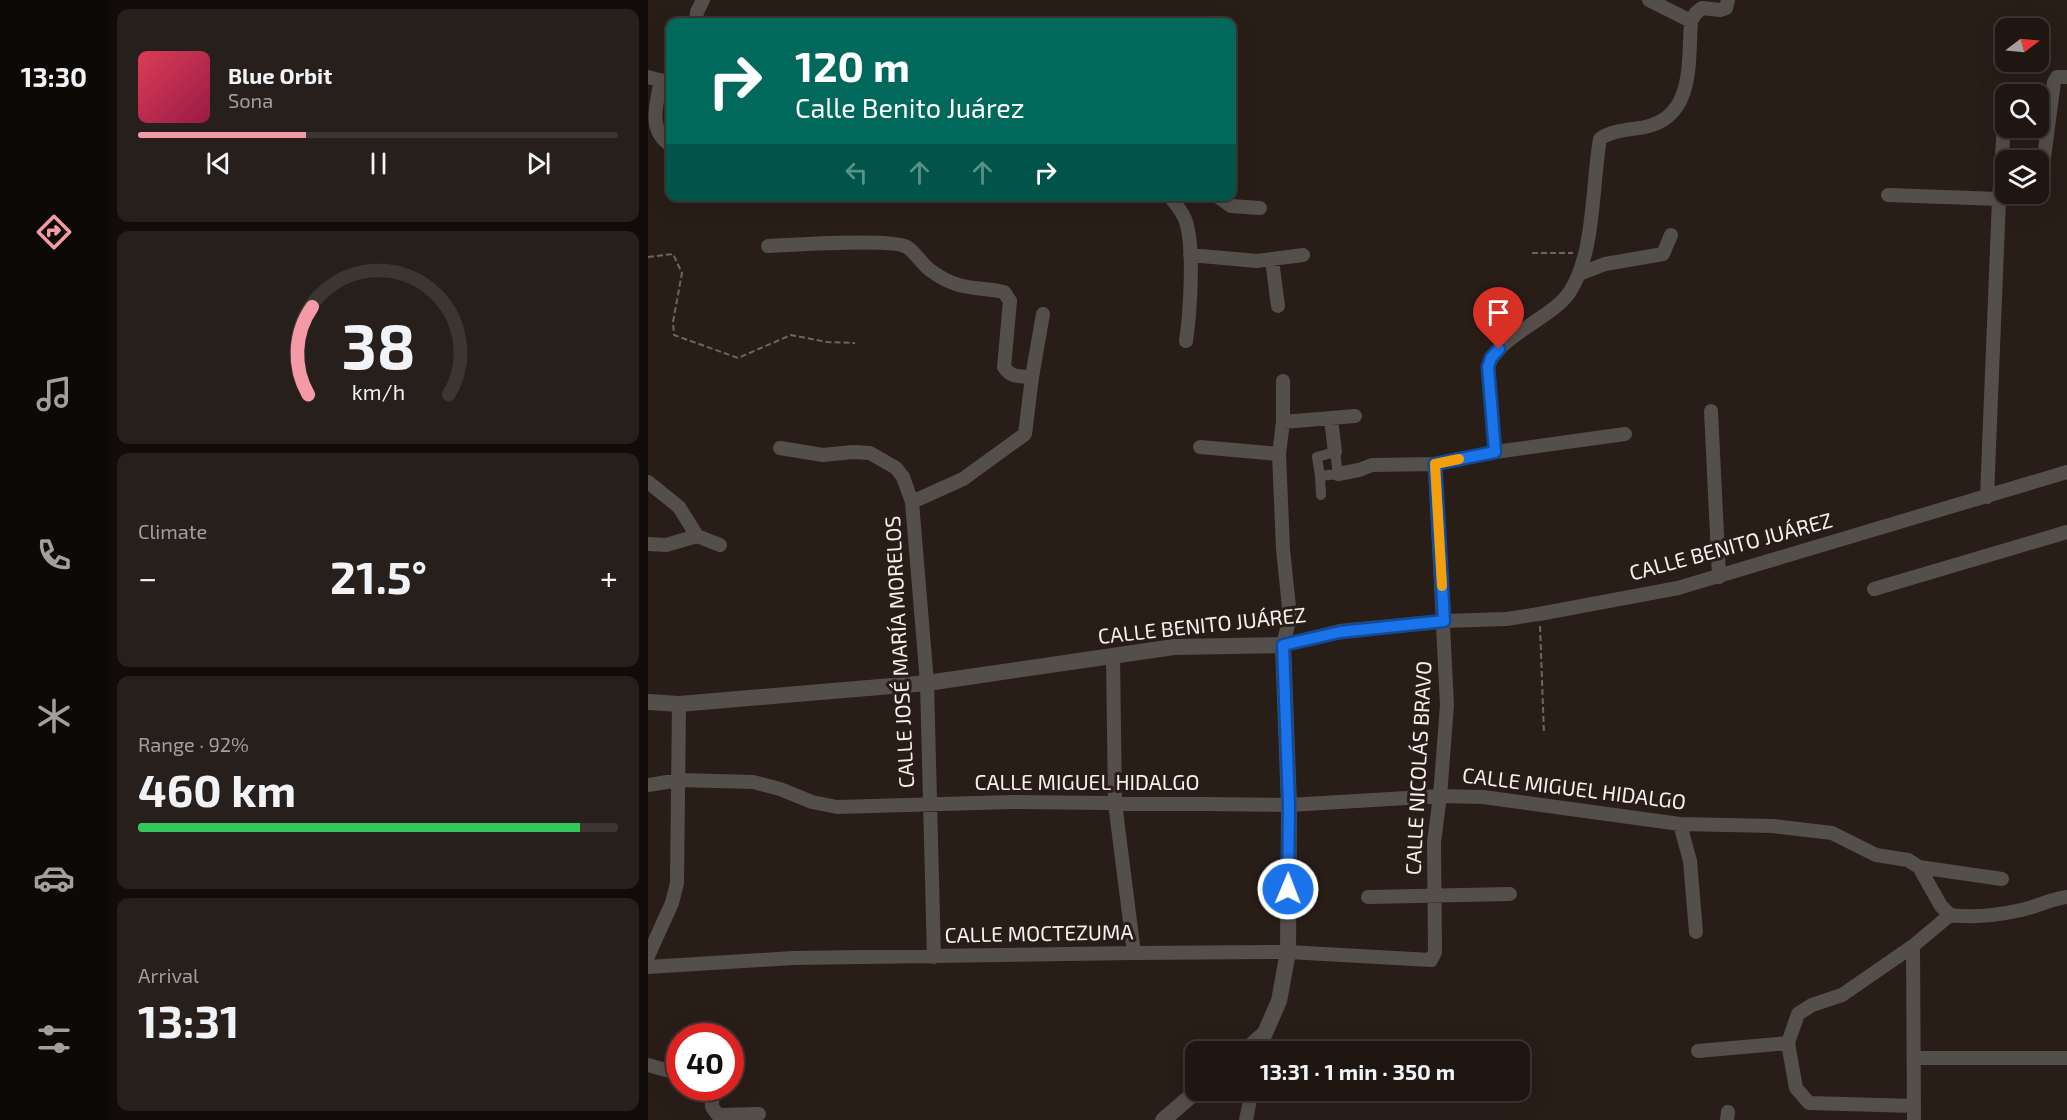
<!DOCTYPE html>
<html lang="en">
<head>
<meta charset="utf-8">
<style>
	body { margin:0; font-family:"Exo 2",sans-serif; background:#271f1b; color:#f1f3f6; height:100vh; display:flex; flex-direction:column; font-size:22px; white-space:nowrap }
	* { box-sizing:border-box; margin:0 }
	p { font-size:20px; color:#a19f9f }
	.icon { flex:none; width:33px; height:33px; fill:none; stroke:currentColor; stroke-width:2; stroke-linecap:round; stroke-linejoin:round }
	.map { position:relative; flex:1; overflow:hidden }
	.details { display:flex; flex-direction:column; gap:9px; padding:9px; background:#110c0a; width:540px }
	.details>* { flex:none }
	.hud { position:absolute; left:18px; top:18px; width:570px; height:183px; border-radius:12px; box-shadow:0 6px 24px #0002,0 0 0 2px #3c3532; background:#00695c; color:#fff; overflow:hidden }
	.needle { width:39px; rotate:74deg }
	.tools { position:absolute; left:1347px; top:18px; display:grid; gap:12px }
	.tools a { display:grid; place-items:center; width:54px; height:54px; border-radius:12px; background:#1f1612; box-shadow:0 6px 24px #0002,0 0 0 2px #3c3532; font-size:30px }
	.speed { position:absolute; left:18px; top:1023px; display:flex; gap:12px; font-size:30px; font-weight:700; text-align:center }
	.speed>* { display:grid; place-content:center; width:78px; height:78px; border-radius:50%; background:#1f1612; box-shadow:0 6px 24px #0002,0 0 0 2px #3c3532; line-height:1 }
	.speed .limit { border:9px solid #d22; background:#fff; color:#111 }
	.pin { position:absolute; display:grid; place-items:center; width:51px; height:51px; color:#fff; margin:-62px -26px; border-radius:50% 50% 50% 0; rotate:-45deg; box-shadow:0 0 6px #0007 }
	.pin .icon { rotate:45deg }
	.me { position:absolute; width:66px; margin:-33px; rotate:1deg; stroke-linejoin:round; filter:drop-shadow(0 0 4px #0008) }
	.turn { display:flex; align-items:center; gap:21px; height:126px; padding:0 30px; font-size:27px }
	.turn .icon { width:78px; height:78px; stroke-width:2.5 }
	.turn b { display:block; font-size:42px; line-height:51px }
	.lanes { display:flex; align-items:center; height:57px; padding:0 30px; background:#0003; justify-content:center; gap:30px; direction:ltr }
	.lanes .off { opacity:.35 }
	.big { font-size:45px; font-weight:700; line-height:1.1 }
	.details .card { flex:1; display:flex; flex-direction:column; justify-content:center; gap:9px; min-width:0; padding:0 21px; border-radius:12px; background:#271f1b }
	.details .dial { align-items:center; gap:0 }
	.dial svg { height:156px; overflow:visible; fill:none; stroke:#3c3532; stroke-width:7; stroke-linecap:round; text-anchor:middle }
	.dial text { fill:#f1f3f6; stroke:none }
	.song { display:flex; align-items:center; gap:18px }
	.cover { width:72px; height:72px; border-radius:9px; background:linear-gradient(135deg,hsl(350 70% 55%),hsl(340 70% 35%)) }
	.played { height:6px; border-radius:3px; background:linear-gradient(90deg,#f49aa6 35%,#3c3532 35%) }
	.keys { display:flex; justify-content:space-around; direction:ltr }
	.heat { display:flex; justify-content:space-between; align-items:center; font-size:33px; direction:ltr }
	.charge { height:9px; border-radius:4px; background:linear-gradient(90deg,#34c759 92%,#3c3532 0) }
	.trip { position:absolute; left:537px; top:1041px; width:345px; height:60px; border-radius:12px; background:#1f1612; box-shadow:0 6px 24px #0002,0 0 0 2px #3c3532; font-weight:700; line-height:60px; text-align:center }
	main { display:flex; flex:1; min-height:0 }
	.menu { display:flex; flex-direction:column; width:108px; justify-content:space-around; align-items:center; background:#0c0907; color:#a19f9f }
	.menu .icon { width:42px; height:42px }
	.menu .selected { color:#f49aa6 }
	.menu b { font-size:27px; color:#f1f3f6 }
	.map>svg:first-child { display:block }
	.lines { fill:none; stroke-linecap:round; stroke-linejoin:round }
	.path { stroke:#6f6460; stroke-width:2; stroke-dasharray:6 3; stroke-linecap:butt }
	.pedestrian { stroke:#544f4b; stroke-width:10 }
	.minor { stroke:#544f4b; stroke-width:14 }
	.tertiary { stroke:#544f4b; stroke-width:16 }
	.route-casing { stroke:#114b97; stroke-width:15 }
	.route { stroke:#1a73e8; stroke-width:10 }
	.slow { stroke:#f59e0b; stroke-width:10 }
	.labels { text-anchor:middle; stroke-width:6; stroke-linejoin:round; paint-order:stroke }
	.street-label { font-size:21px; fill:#f9f0ed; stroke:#291d18 }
</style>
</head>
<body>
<main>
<nav class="menu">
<b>13:30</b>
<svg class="icon selected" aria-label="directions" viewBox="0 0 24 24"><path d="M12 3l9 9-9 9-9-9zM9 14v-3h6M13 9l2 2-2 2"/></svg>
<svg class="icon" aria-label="music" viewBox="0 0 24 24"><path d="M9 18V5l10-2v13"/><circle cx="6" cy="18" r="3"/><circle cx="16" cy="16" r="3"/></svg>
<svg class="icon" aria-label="phone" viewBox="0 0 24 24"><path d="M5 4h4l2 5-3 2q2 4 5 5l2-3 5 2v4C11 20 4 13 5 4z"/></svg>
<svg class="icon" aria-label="climate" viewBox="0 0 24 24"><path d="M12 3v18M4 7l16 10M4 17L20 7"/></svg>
<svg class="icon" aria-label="car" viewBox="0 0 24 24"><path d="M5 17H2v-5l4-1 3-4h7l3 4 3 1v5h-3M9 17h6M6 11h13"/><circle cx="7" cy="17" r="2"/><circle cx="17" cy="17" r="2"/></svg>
<svg class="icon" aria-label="filters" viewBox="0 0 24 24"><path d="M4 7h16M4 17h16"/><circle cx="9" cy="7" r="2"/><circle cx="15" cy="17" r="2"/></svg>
</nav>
<section class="details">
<div class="card">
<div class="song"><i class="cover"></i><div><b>Blue Orbit</b><p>Sona</p></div></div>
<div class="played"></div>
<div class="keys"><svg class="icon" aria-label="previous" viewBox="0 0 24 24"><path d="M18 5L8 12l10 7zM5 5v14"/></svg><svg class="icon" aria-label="pause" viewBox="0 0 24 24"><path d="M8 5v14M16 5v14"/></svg><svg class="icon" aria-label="next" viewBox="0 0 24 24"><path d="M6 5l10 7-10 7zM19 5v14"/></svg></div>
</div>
<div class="card dial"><svg viewBox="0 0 100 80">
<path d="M14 69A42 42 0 1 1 86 69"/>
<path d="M14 69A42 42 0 0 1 16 24" stroke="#f49aa6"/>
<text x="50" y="56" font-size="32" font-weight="700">38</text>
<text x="50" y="72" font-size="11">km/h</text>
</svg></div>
<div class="card"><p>Climate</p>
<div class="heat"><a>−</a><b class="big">21.5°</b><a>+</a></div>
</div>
<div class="card"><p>Range · 92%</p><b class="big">460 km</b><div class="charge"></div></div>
<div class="card"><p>Arrival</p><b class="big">13:31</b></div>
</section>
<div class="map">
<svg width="1419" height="1120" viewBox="0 0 1419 1120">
	<rect width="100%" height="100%" fill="#291d18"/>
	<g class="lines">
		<path class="path" d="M884,253H925
			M0,257L25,254L34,273L25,322L26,335L90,358L143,335L179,342L207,343
			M892,626L896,734"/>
		<path class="pedestrian" d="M687,452L690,474L672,476L669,457Z
			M672,476L673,495"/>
		<path class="minor" d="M1001,0L1043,21
			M48,22L49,12L55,0
			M0,77L22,83
			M13,80C8,106 0,130 22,145
			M1390,170L1395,165L1406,82L1409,77H1419
			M1240,195L1351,199
			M487,196H499
			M521,196C528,204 533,210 537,219C547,244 542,314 538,341
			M569,196L583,206L612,208
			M120,246C143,245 244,238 259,247C267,252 274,264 282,270C310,291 325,286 356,292L362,301L356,367C363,378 372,376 384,377
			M542,255L609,261L655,255
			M624,260L630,306
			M931,274L957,264L1015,254L1023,235
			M635,381V422L631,454L635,549L642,617L635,645L692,631L796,621L858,619L891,614L1030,588L1419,472
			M1063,411L1071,577
			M683,419L687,452
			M635,422L707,416
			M552,447L631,454
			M132,448L175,455L205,452L222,453L248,468L255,477L264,502L279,683L286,957
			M847,452L977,434
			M690,474L711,470L724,465L787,464
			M0,482L31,507L49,536L18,545L0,544
			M1339,497L1351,199L1358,96
			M264,502L315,479L377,434L384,377L395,314
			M49,536L72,545
			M1226,589L1419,532
			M465,657L467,803L486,953
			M0,785L31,780L105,782L132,789L164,802L189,807L364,802L641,805L792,796L835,797L1032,824L1125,826L1184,833L1228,855L1260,860L1271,867L1293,906L1302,915C1324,918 1351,915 1373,910C1389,907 1402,899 1419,897
			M1032,824L1042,861L1048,932
			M1271,867L1354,879
			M720,897L862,894
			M1265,946L1194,995L1164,1005L1150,1014L1140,1043L1148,1088L1161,1103L1266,1106
			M0,956L24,903L29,883L31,704
			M0,967L145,958L486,953L640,952L783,960L787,952L786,842L792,796L799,705L787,464L847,452L840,367C848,337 903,319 921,293C947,255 944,183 952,139C964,130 982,130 997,127C1047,117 1040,61 1043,21L1048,13L1054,8L1072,10L1078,8L1080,0
			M1050,1051L1140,1043
			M613,1052L617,1033
			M1266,1058H1419
			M0,1065L32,1074
			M64,1088V1107L70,1115L111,1114
			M598,1120L604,1090
			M1079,1120L1080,1112
			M1266,1120L1265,946L1302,915"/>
		<path class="tertiary" d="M0,702L31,704L279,683L526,647L635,645L641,805L640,952L631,1001L617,1033L596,1052
			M515,1120L550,1090"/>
	</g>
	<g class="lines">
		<defs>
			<path id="route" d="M640,889L641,805L635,645L692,632L796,621L787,464L847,452L840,367L843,358L851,349"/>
		</defs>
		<use href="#route" class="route-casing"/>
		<use href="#route" class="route"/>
		<path class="slow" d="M794,586L787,464L811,459"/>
	</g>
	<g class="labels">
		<g class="street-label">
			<text transform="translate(1083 547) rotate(-15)" y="7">CALLE BENITO JUÁREZ</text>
			<text transform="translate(554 626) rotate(-6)" y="7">CALLE BENITO JUÁREZ</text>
			<text transform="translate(252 652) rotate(-93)" y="7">CALLE JOSÉ MARÍA MORELOS</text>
			<text transform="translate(771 768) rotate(-87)" y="7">CALLE NICOLÁS BRAVO</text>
			<text x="439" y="790">CALLE MIGUEL HIDALGO</text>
			<text transform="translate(926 789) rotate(7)" y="7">CALLE MIGUEL HIDALGO</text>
			<text transform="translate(391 934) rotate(-1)" y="7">CALLE MOCTEZUMA</text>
		</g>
	</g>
</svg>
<div class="tools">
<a><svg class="needle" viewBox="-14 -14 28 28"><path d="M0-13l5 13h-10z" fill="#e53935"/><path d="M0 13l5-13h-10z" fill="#a19f9f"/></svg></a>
<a><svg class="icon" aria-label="search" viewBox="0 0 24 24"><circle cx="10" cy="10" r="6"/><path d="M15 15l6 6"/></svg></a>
<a><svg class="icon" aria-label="layers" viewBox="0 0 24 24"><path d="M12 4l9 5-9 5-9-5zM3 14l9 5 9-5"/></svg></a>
</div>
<div class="speed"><div class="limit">40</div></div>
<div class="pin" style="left:851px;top:349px;background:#d93025"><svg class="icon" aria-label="arrive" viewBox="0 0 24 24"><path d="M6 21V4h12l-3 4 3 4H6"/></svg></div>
<svg class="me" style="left:640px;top:889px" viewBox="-20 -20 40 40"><circle r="17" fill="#1a73e8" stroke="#fff" stroke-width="3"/><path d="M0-11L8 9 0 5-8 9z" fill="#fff"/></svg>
<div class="trip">13:31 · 1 min · 350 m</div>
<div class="hud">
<div class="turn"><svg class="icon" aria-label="right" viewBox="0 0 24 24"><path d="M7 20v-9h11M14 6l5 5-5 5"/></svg><div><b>120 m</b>Calle Benito Juárez</div></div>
<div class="lanes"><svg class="icon off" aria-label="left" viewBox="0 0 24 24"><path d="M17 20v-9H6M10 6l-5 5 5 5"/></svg><svg class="icon off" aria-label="ahead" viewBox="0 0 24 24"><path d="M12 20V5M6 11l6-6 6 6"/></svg><svg class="icon off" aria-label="ahead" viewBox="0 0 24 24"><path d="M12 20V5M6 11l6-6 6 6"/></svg><svg class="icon" aria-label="right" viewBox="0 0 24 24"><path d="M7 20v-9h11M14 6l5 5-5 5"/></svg></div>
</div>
</div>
</main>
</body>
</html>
